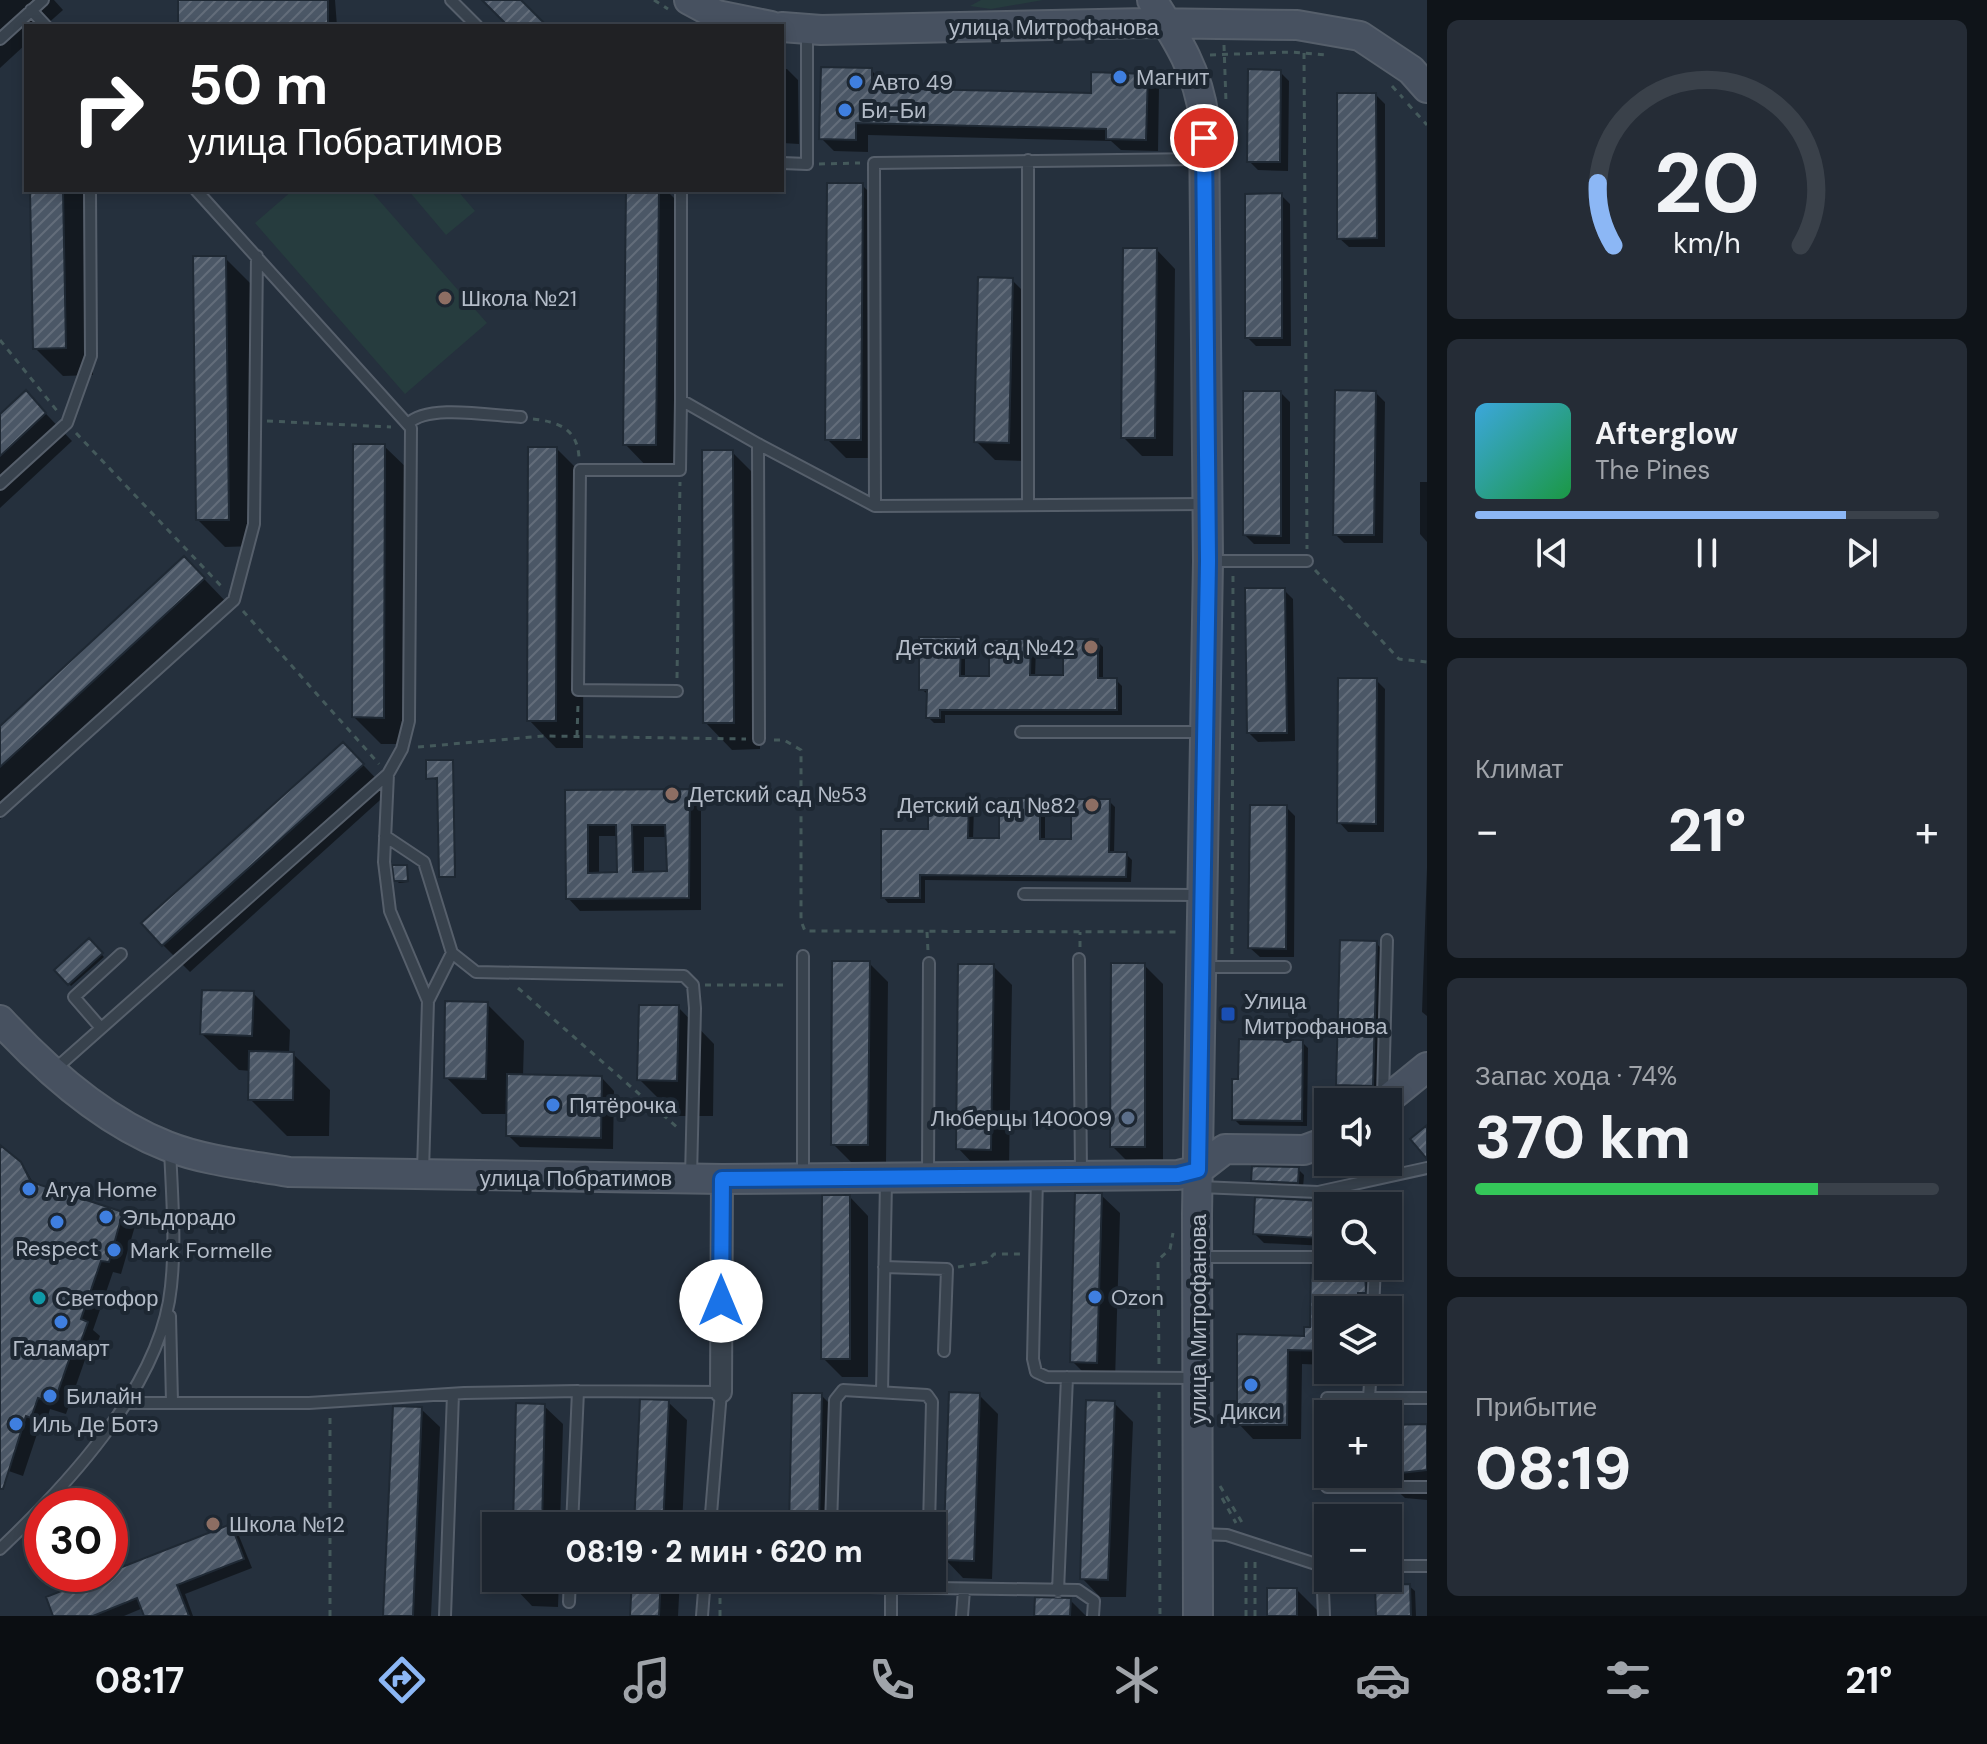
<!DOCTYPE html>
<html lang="ru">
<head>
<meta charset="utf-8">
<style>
	body { margin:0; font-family:"DM Sans",sans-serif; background:#252c36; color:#f1f3f6; height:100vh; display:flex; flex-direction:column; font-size:30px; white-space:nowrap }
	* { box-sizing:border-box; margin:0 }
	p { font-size:26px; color:#a0a4aa }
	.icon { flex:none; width:44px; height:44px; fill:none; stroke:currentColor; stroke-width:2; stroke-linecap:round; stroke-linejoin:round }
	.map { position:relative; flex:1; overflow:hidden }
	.details { display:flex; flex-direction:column; gap:20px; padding:20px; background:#0f1419; width:560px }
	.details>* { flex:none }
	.banner { position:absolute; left:24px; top:24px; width:760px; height:168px; border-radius:0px; box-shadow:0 4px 12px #0003,0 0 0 2px #3a414a; background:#202124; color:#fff; overflow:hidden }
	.fabs { position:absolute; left:1314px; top:1088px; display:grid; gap:16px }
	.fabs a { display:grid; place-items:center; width:88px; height:88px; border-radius:0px; background:#1c242e; box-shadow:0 4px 12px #0003,0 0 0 2px #3a414a; font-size:40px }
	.speed { position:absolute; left:24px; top:1488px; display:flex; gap:16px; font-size:40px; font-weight:700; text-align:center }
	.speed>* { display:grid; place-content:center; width:104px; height:104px; border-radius:50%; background:#1c242e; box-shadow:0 4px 12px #0003,0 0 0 2px #3a414a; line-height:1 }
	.speed .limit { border:12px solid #d22; background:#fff; color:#111 }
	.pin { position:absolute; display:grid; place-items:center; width:68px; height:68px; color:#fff; margin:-34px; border:4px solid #fff; border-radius:50%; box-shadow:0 2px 8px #0007 }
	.me { position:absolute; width:88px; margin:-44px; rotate:0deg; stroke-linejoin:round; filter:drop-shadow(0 0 6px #0008) }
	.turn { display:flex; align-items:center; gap:28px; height:168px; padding:0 32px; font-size:36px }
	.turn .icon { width:104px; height:104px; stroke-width:2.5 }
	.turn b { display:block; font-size:56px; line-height:68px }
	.big { font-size:60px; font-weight:800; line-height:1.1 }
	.details .card { flex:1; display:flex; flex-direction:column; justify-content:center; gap:12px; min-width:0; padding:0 28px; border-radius:12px; background:#252c36 }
	.details .dial { align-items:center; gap:0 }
	.dial svg { height:208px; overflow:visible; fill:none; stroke:#3a414a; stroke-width:7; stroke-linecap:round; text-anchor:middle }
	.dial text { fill:#f1f3f6; stroke:none }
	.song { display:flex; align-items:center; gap:24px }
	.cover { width:96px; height:96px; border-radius:12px; background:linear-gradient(135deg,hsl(200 70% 55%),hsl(140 70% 35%)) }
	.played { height:8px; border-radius:4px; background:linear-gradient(90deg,#8cb7f5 80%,#3a414a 80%) }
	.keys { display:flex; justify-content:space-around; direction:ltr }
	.heat { display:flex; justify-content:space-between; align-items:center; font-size:44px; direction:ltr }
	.charge { height:12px; border-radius:6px; background:linear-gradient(90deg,#34c759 74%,#3a414a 0) }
	.trip { position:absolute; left:482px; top:1512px; width:464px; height:80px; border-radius:0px; background:#1c242e; box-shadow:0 4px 12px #0003,0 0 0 2px #3a414a; font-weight:800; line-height:80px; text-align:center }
	.tab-bar { display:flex; height:128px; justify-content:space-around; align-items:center; background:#0b0e12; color:#a0a4aa }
	.tab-bar .icon { width:56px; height:56px }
	.tab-bar .on { color:#8cb7f5 }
	.tab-bar b { font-size:36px; color:#f1f3f6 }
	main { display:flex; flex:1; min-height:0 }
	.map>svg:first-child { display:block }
	.green { fill:#263c3e }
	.shadow { fill:#0007; fill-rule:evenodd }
	.building { fill:url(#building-hatch); stroke:#1f2934; stroke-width:2; fill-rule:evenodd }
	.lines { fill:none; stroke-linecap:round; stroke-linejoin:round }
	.lane-casing { stroke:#565f6b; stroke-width:14 }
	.street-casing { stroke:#565f6b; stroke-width:24 }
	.secondary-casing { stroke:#565f6b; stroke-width:32 }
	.path { stroke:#44595b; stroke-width:3; stroke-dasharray:6 6; stroke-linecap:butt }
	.lane { stroke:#38424d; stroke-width:10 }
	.street { stroke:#38424d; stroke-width:20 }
	.secondary { stroke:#475160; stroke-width:28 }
	.route-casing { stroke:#114b97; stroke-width:20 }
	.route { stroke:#1a73e8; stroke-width:14 }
	.shop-dot { fill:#3f7fe0; stroke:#1d2732; stroke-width:3 }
	.education-dot { fill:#8d6e63; stroke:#1d2732; stroke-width:3 }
	.transit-dot { fill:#1a4fb4; stroke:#1d2732; stroke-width:3 }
	.service-dot { fill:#5c6f8a; stroke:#1d2732; stroke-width:3 }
	.culture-dot { fill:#0f9aa8; stroke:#1d2732; stroke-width:3 }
	.labels { text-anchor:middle; stroke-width:8; stroke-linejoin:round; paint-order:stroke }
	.street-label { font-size:22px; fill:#b4bcc8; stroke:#1d2732 }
	.poi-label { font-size:22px; fill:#b4bcc8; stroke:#1d2732; text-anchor:start }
</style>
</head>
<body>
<main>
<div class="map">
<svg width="1427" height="1616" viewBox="0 0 1427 1616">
	<defs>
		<pattern id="building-hatch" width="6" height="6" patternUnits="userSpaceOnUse" patternTransform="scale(2)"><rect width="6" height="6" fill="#4b5766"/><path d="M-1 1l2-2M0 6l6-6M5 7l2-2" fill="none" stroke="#636d7a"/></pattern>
	</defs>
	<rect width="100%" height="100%" fill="#25303d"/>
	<path class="green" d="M981,0H1043L991,9L970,6Z
		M293,190H370L487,323L405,394L255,223Z
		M408,190H457L475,211L446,235Z"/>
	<path class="shadow" d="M0,0H54L63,10L45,26H26V44L0,68Z
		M180,0H335L337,26H180Z
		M782,69H787L798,80L799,144L782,143Z
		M871,70L884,83L883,90L1093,95L1147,76L1159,88L1158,151L1121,150L1111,141L868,135V152L834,151L821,138Z
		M1280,72L1289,81L1288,171L1258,170L1249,161Z
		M1376,95L1385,104V247H1349L1339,238Z
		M862,185L881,204L879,458H846L827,439Z
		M32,190H89L93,375L63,376L35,348Z
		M629,190H666L686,210L682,472H652L625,444Z
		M1281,195L1290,204L1291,346H1256L1247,337Z
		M1157,250L1175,269L1173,456H1142L1123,437Z
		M225,258L252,285L255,546L225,547L198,520Z
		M1012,280L1031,299L1027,461L995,460L976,441Z
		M26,393L72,441L0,508V417Z
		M1281,393L1290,402V544H1254L1245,535Z
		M1376,393L1385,402L1383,543H1344L1335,534Z
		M384,446L412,473L410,744H381L354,717Z
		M557,449L584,476L583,748H556L529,720Z
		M732,452L759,479L760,749L732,750L705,722Z
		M1420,482H1427V542L1420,534Z
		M184,558L230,606L0,819V728Z
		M1284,590L1293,599L1295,741L1258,742L1249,733Z
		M960,639L965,645V678H991L1030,641L1036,647L1035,677L1065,678L1097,641L1103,647V680H1116L1122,686V715H945V723H934L928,717L929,695L921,689Z
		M1376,680L1385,689L1384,832H1348L1339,822Z
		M343,744L389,792L190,972L163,945Z
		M452,762L456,878H443L439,780L428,778Z
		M689,791L701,803V910L580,911L568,898L567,792ZM599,836H619V874L599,875ZM644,837H668L670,873L644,874Z
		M968,800L974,806L973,840H1001L1040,800L1045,806V841H1073L1109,801L1115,807L1114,854H1126L1132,860L1131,882L925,880V903H888L883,897L930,831Z
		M1286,807L1295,816L1294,957H1260L1250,948Z
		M406,867L409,882L399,883L396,880Z
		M1427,868V1016L1422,1012Z
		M89,941L104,957L71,986L57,970Z
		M1376,943L1385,952L1382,1095L1347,1094L1338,1085Z
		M869,963L888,982L886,1163H852L833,1144Z
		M1144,965L1163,984V1165H1131L1112,1146Z
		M993,966L1012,985L1009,1168L976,1167L958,1148Z
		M253,993L290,1030L289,1053L293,1054L330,1090L329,1136H287L250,1099L251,1071L239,1070L202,1034Z
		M487,1004L524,1041L523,1076L602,1078L614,1091L613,1149L520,1147L508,1135V1114H482L446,1077Z
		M678,1007L714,1044L713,1116H676L639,1079Z
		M1302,1042L1308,1048L1307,1126L1240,1125L1234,1119L1240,1081Z
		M0,1149L24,1167L35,1186L122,1214L135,1226L121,1274L113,1272L93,1330L100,1336L93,1355L87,1354L66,1414L50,1409L44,1429L39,1428L23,1476L0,1468Z
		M1298,1169L1304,1175L1303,1188L1259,1186L1253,1180Z
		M1101,1195L1120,1213L1115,1381L1091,1380L1072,1361Z
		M850,1197L868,1216V1377H842L823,1358Z
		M1320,1203L1328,1211V1246L1264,1243L1255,1234Z
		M1313,1267L1364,1271L1379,1286L1380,1307L1328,1310V1365L1302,1364L1301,1439H1253L1239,1424V1336L1306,1338L1312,1329Z
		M1349,1370H1373V1375H1354Z
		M821,1395L840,1414L837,1526H791Z
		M979,1395L998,1414L992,1579L963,1578L945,1559Z
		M668,1402L687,1420L682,1526H636Z
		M1114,1403L1133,1422L1126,1597H1100L1082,1578Z
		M544,1406L563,1424L560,1526H515Z
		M421,1409L440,1427L431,1616H386Z
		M1427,1426V1500L1405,1498L1380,1474H1388V1427Z
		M230,1526L239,1536L252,1568L185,1594L193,1616H146L143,1608L124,1616H55Z
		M514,1578H559L558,1607L532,1606L514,1587Z
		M634,1578H680L678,1616H632Z
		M807,1578H836V1580H809Z
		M1409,1586L1415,1591L1416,1616H1378Z
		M1297,1590L1323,1616H1269Z
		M1070,1600L1086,1616H1036Z"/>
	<path class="building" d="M178,0H328V26H178Z
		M482,0H521L547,26H508Z
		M821,67L872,68V88L1091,93V72L1148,74L1146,140L1106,139V129L856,123V140L819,139Z
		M1248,69L1281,70L1280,162H1247Z
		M1337,93H1376L1377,238L1337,239Z
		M827,183H863L861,440H825Z
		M30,190H63L66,348L33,349Z
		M626,190H659L656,445H623Z
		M1282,193V338H1245V194Z
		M1123,248H1157L1155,438H1121Z
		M193,256H226L229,520H196Z
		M978,277L1013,278L1009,443L974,442Z
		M26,390L46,413L0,456V414Z
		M1335,390L1376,391L1374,535H1333Z
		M1243,391H1281V536L1243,535Z
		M353,444H385L384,718L352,717Z
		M528,447H557L556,721H527Z
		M702,450H733L734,723H703Z
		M184,556L205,578L0,767V726Z
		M1245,588H1285L1287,733H1247Z
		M919,637H961L960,676H989V639H1031L1030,675H1063V639H1098V678H1117V710H940V718H926L927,690H919Z
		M1338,678H1377L1376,824L1337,823Z
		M343,742L364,764L162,946L141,923Z
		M426,760H453L455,877H439L437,778L426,779Z
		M690,789L689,898L566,899L565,790ZM588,825H616L617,872L588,873ZM632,825H665L667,871L633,872Z
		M928,798H969L968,838H999V798H1040V839H1071V799H1110L1109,852H1127L1126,877L920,875V898H881V829H928Z
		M1250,805H1287L1286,949L1248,948Z
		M392,865H407L408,881H394Z
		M89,938L103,953L68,985L54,970Z
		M1340,940L1377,941L1373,1086L1336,1085Z
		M832,961H870L868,1145H831Z
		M1111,963H1145V1147H1110Z
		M958,964H994L991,1150L956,1149Z
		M202,990L254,991L252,1036L200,1034Z
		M445,1001L488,1002L486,1079L444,1078Z
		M639,1005H679L677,1081L637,1080Z
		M1239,1039L1303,1040L1302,1121L1232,1120V1079H1238Z
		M249,1051L294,1052L293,1100H248Z
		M507,1074L602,1076L601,1138L506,1136Z
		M1427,1125V1159L1410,1139Z
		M0,1145L21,1162L31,1182L123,1212L109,1262L101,1261L81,1319L88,1322L80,1344L75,1343L54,1403L38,1398L31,1418L26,1416L3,1489H0Z
		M1252,1166L1299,1167L1298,1183L1251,1181Z
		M1075,1193H1102L1097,1363L1070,1362Z
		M822,1195H850V1359H821Z
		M1255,1197L1321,1201L1319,1238L1253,1234Z
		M1311,1265L1365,1269L1366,1293H1358V1310H1328V1351L1288,1350L1287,1425H1237V1334L1304,1336V1327H1310Z
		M949,1392L980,1393L974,1561L943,1560Z
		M792,1393H822L819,1526H789Z
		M640,1399L669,1400L663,1526H634Z
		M1086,1400L1115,1401L1108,1580L1080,1579Z
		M516,1403L545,1404L542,1526H513Z
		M393,1406L422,1407L413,1616H383Z
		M1427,1424V1470L1392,1474L1388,1471V1425Z
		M231,1524L244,1559L177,1585L189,1616H144L137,1598L93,1616H53L46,1597Z
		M632,1578H661L659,1616H630Z
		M1410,1584L1411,1616H1376L1375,1585Z
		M1267,1588H1297V1616H1267Z
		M1035,1597L1071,1598L1070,1616H1034Z"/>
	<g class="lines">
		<defs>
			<path id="lane" d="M451,0L477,26
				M31,10L46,26
				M0,39L43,0
				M782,163L807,164V31
				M681,190V400L758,444L759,739
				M408,424C427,403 493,416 521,417
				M758,444L875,506L1205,504
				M0,484L67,423L91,356L90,190
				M1028,505V160
				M875,506L874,163L1202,159
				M1210,561H1307
				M677,691L578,690L580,470H680L681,400
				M1021,732H1204
				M0,811L234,600L254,524L257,256
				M385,836L424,862L452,953L428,1001L390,911L384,862L388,774
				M1024,894L1198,895
				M452,953L476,972L684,976L693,985L695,1008L691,1177
				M803,956V1177
				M1079,959L1081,1173
				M1203,967H1285
				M101,1028L74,997L121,954
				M54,1070L388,774L402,749L409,721L411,428L196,190
				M1383,1096L1387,940
				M423,1171L428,1001
				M928,1174L929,963
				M1037,1177L1033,1359L1036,1372L1047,1377L1195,1378
				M1200,1187L1318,1192L1427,1168
				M1198,1257H1328
				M884,1267L947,1269L944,1351
				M1373,1310L1375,1266
				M170,1316L172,1402
				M882,1392L886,1182
				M1369,1397L1371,1370
				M1427,1398H1327V1487H1427
				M129,1403H309L464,1393L578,1391L721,1392L710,1526
				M572,1526L578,1391
				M831,1526L835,1400L843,1390L927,1395L932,1402L929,1526
				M1200,1534L1227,1535L1322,1566
				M0,1549C66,1486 153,1393 169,1301C177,1253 172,1198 170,1149
				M1388,1566H1427
				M803,1586L1078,1590L1094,1601L1093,1616
				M1058,1591L1067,1377
				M569,1602L570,1578
				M445,1616L453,1394
				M702,1616L705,1578
				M891,1616V1588
				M962,1616L964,1590
				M1324,1616L1322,1566H1326"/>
			<path id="street" d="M721,1392L722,1179"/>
			<path id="secondary" d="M689,0L717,15L771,26
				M1152,0C1177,39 1198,71 1204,118L1208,561L1197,1214L1198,1616
				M782,27L821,30L1146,23L1297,25L1360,36L1411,70L1427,88
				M0,1020C46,1070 103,1121 167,1146C205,1161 249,1165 289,1172L722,1179L1178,1175L1198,1170L1225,1149L1304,1150L1328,1141
				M1384,1102L1427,1067"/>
		</defs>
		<use href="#lane" class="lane-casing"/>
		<use href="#street" class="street-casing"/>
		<use href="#secondary" class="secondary-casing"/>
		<path class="path" d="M654,0L668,9
			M1224,45L1226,102
			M1304,53L1307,549
			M1210,55L1292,52L1326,55
			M1392,86L1403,98
			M1408,104L1427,125
			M819,164L860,163
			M0,340L58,412
			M533,419C558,422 577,428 579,457
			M267,421L391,427
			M76,433L222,587
			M1315,570L1399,659L1427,662
			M243,611L379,764
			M677,678L680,482
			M577,736L578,704
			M774,740H784L801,750V921L805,931L1178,932
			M418,747L544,736L746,739
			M927,932L928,951
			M1080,947V932
			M1232,954L1233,573
			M705,985H789
			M518,988L678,1128
			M958,1267L987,1262L994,1254H1022
			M1159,1364L1158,1260L1170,1249L1173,1233
			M1159,1392L1160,1616
			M1220,1486L1243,1524
			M1222,1498L1236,1523
			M330,1616V1416
			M720,1616V1582
			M1246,1616V1556
			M1255,1616V1557"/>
		<use href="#lane" class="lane"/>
		<use href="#street" class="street"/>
		<use href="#secondary" class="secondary"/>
	</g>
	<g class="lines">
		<defs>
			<path id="route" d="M721,1301L722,1179L1178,1175L1198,1170L1208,561L1204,138"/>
		</defs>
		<use href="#route" class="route-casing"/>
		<use href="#route" class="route"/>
	</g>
	<g class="shop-dot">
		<circle cx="1120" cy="77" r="8"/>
		<circle cx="856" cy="82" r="8"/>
		<circle cx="845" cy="110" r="8"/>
		<circle cx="553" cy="1105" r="8"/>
		<circle cx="29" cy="1189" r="8"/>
		<circle cx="106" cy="1217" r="8"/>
		<circle cx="57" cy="1222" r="8"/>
		<circle cx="114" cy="1250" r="8"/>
		<circle cx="1095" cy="1297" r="8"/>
		<circle cx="61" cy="1322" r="8"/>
		<circle cx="1251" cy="1385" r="8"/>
		<circle cx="50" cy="1396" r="8"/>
		<circle cx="16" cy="1424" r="8"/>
	</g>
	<g class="education-dot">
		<circle cx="445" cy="298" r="8"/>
		<circle cx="1091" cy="647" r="8"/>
		<circle cx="672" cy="794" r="8"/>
		<circle cx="1092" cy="805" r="8"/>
		<circle cx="213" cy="1524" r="8"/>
	</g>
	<rect class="transit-dot" x="1220" y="1006" width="16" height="16" rx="4"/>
	<circle class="service-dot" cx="1128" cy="1118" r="8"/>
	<circle class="culture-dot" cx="39" cy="1298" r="8"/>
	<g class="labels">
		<g class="street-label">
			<text x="1054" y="35">улица Митрофанова</text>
			<text x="576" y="1186">улица Побратимов</text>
			<text transform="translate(1198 1319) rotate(-90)" y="8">улица Митрофанова</text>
		</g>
		<g class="poi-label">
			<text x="1136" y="85">Магнит</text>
			<text x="872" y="90">Авто 49</text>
			<text x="861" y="118">Би-Би</text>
			<text x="461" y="306">Школа №21</text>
			<text x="1075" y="655" text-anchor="end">Детский сад №42</text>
			<text x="688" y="802">Детский сад №53</text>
			<text x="1076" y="813" text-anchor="end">Детский сад №82</text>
			<text x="1244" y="1009">Улица<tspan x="1244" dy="25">Митрофанова</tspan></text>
			<text x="569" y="1113">Пятёрочка</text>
			<text x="1112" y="1126" text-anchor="end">Люберцы 140009</text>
			<text x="45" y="1197">Arya Home</text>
			<text x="122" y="1225">Эльдорадо</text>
			<text x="57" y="1256" text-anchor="middle">Respect</text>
			<text x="130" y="1258">Mark Formelle</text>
			<text x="1111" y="1305">Ozon</text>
			<text x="55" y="1306">Светофор</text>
			<text x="61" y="1356" text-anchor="middle">Галамарт</text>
			<text x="66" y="1404">Билайн</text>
			<text x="1251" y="1419" text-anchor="middle">Дикси</text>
			<text x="32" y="1432">Иль Де Ботэ</text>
			<text x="229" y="1532">Школа №12</text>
		</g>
	</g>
</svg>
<div class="fabs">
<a><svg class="icon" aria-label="sound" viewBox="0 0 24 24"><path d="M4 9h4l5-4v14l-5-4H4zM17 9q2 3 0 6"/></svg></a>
<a><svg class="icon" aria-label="search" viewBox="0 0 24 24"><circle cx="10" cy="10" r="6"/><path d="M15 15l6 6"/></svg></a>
<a><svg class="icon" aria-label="layers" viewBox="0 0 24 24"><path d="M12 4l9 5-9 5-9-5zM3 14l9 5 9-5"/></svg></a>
<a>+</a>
<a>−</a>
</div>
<div class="speed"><div class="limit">30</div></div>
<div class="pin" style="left:1204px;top:138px;background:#d93025"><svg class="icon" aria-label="arrive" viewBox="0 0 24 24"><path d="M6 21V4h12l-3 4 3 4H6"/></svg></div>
<svg class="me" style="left:721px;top:1301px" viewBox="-20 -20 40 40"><circle r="19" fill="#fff"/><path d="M0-13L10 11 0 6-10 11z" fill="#1a73e8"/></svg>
<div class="trip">08:19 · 2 мин · 620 m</div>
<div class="banner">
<div class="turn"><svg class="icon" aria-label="right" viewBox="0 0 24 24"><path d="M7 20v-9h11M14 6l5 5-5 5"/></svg><div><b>50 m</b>улица Побратимов</div></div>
</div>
</div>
<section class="details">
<div class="card dial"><svg viewBox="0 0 100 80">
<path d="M14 69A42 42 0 1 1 86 69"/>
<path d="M14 69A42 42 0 0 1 8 45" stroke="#8cb7f5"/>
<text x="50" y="56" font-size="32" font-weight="700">20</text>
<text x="50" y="72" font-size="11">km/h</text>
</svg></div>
<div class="card">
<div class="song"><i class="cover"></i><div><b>Afterglow</b><p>The Pines</p></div></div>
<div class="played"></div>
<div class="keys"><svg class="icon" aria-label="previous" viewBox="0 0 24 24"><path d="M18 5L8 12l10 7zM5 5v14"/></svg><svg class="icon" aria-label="pause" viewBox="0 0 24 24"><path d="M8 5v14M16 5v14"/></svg><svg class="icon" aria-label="next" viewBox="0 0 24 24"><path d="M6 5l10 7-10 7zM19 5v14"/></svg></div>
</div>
<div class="card"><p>Климат</p>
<div class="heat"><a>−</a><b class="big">21°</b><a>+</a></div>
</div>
<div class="card"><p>Запас хода · 74%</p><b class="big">370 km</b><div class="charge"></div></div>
<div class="card"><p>Прибытие</p><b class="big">08:19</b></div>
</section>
</main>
<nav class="tab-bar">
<b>08:17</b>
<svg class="icon on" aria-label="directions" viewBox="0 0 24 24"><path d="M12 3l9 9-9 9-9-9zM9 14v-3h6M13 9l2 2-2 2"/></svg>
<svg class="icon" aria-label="music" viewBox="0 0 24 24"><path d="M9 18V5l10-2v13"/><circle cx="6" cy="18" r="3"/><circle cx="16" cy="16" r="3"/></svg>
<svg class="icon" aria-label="phone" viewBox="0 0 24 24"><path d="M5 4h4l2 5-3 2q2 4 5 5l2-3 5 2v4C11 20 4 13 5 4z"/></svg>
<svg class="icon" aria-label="climate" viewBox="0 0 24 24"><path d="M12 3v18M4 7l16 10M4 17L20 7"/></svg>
<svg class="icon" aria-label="car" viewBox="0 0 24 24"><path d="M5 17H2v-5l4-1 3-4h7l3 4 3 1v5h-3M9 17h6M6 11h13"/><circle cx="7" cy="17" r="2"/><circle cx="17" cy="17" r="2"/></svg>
<svg class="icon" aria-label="filters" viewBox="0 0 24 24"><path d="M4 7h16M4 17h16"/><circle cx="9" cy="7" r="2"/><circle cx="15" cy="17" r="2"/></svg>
<b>21°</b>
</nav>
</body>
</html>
